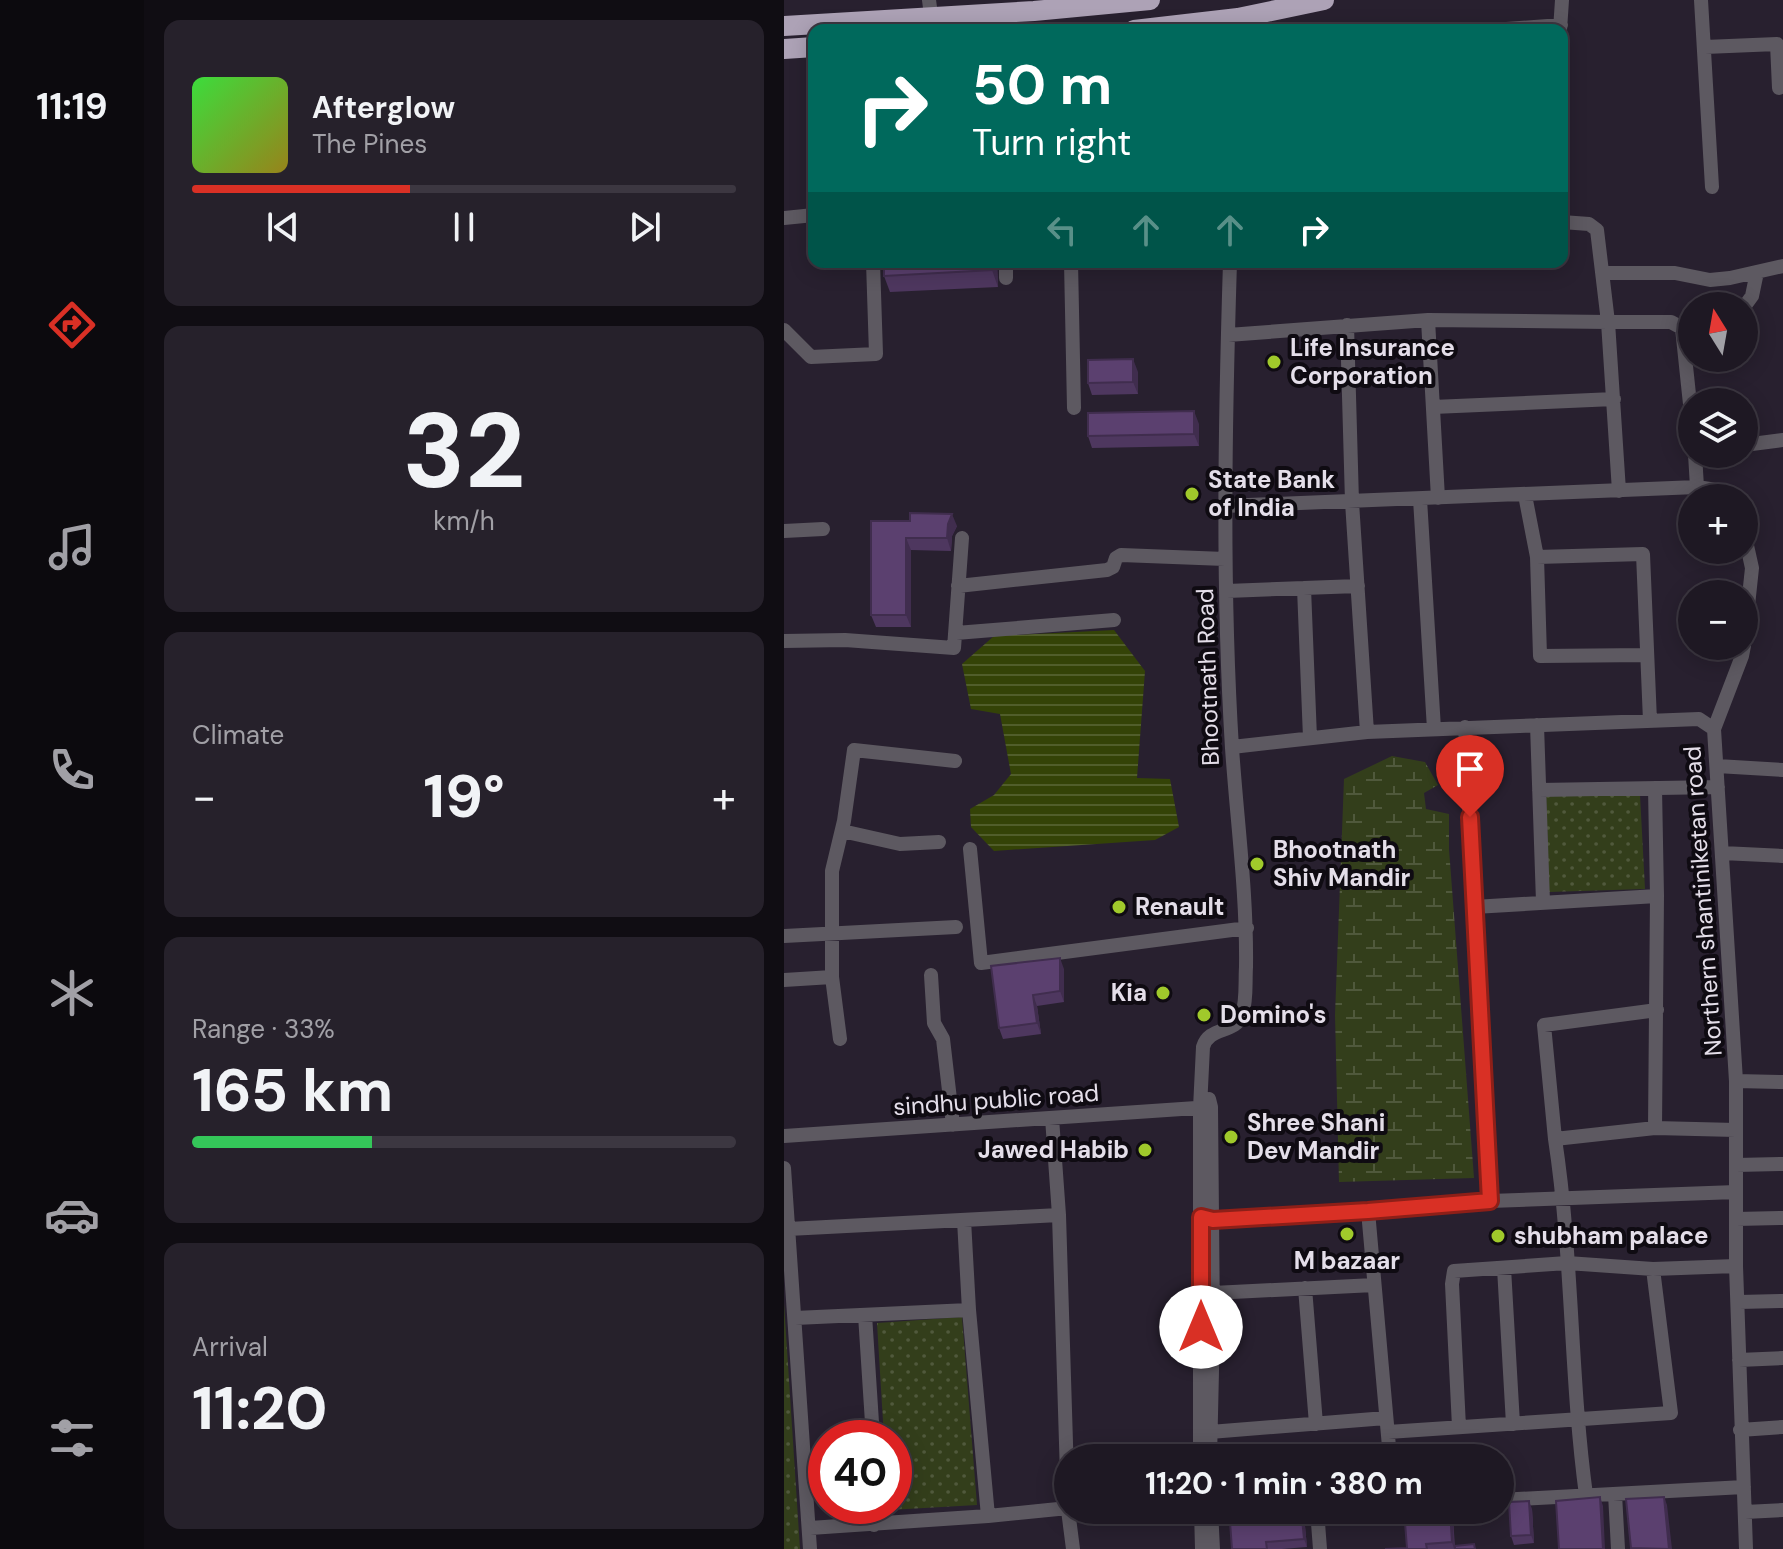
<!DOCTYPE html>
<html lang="en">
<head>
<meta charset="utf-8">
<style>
	body { margin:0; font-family:"DM Sans",sans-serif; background:#26212b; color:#f1f3f6; height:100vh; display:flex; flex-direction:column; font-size:30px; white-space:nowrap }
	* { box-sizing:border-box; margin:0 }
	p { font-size:26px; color:#a1a0a6 }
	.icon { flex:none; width:44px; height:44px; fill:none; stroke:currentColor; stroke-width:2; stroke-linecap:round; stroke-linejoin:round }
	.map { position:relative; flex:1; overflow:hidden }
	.sheet { display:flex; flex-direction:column; gap:20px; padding:20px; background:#100d13; width:640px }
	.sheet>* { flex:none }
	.top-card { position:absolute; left:24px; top:24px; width:760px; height:244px; border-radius:16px; box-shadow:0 4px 20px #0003,0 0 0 2px #3c3741; background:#00695c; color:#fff; overflow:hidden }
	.needle { width:52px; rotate:349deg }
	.fabs { position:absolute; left:894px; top:292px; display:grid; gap:16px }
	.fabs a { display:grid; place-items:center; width:80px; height:80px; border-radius:50%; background:#1e1823; box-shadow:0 4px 20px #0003,0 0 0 2px #3c3741; font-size:40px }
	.speed { position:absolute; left:24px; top:1420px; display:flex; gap:16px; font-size:40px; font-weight:700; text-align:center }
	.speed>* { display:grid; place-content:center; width:104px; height:104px; border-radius:50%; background:#1e1823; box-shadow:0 4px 20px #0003,0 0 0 2px #3c3741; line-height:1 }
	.speed .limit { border:12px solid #d22; background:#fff; color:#111 }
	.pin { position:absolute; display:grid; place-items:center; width:68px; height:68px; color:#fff; margin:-82px -34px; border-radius:50% 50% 50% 0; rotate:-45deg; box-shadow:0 0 8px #0007 }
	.pin .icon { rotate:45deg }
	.me { position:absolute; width:88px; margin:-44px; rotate:0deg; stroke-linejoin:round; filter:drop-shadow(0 0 6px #0008) }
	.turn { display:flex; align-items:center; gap:28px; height:168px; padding:0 32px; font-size:36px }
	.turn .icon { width:104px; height:104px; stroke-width:2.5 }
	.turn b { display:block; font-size:56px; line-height:68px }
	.lanes { display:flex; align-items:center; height:76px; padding:0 32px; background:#0003; justify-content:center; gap:40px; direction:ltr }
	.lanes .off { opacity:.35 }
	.big { font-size:60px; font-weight:700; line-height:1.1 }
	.sheet .card { flex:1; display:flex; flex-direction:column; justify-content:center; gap:12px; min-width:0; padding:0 28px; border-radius:16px; background:#26212b }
	.sheet .dial { align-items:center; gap:0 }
	.dial b { font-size:104px; line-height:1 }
	.song { display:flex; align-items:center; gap:24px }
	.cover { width:96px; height:96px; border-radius:12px; background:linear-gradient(135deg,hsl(120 70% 55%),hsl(50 70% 35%)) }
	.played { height:8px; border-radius:4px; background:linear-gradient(90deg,#d93025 40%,#3c3741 40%) }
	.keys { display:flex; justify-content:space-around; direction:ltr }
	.heat { display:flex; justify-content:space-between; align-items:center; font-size:44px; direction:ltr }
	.charge { height:12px; border-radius:6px; background:linear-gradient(90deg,#34c759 33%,#3c3741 0) }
	.trip { position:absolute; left:270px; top:1444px; width:460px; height:80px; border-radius:40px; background:#1e1823; box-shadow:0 4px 20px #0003,0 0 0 2px #3c3741; font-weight:700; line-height:80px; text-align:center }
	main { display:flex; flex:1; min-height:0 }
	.menu { display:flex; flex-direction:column; width:144px; justify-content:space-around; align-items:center; background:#0c0a0e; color:#a1a0a6 }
	.menu .icon { width:56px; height:56px }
	.menu .active { color:#d93025 }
	.menu b { font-size:36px; color:#f1f3f6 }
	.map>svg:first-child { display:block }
	.wetland { fill:url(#wetland-marsh) }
	.park { fill:url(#park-dots) }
	.water { fill:url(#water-rules) }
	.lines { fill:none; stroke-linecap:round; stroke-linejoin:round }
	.minor { stroke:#5d5961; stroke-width:14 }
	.highway { stroke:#ada2b6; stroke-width:20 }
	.wall { fill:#4e375f }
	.shaded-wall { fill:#402d4e }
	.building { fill:#5b406f; stroke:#402d4e; stroke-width:2 }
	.route-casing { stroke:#8d1f18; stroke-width:20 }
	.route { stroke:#d93025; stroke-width:14 }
	.poi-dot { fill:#a0c92b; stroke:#0f0b12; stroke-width:3 }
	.labels { text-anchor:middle; stroke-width:8; stroke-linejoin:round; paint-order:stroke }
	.poi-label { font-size:24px; font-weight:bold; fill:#e4dee9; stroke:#0f0b12; text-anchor:start }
	.street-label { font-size:24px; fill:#e4dee9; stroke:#0f0b12 }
</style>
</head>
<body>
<main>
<nav class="menu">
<b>11:19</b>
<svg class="icon active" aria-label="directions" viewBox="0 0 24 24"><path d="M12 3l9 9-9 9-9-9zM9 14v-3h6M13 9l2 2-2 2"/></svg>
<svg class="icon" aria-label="music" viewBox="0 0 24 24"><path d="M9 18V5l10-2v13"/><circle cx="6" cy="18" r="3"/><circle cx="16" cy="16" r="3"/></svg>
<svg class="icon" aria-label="phone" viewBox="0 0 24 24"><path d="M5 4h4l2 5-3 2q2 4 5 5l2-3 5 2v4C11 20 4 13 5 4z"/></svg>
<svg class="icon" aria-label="climate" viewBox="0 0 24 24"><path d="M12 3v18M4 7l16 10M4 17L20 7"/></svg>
<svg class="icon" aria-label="car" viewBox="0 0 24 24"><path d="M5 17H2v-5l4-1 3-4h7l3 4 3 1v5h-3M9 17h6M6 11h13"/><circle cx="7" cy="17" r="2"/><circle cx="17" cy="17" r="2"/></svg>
<svg class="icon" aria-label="filters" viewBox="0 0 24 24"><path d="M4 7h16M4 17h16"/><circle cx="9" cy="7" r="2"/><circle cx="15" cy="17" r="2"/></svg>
</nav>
<section class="sheet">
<div class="card">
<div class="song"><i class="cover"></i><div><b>Afterglow</b><p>The Pines</p></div></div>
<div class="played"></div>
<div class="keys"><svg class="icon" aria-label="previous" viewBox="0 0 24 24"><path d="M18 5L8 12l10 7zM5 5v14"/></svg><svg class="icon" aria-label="pause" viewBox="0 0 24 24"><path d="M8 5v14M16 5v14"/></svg><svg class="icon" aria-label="next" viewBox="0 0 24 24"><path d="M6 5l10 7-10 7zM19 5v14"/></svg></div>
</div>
<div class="card dial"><b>32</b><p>km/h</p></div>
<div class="card"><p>Climate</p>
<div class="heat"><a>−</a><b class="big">19°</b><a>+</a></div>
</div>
<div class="card"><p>Range · 33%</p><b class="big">165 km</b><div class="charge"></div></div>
<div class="card"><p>Arrival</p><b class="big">11:20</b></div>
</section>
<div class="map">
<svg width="999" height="1549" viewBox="0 0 999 1549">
	<defs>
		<pattern id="wetland-marsh" width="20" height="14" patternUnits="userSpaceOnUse" patternTransform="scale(2)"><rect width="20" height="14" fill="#333e1b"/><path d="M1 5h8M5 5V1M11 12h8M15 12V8" fill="none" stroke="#50593c"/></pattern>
		<pattern id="park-dots" width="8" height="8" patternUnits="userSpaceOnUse" patternTransform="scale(2)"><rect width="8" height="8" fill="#333e1b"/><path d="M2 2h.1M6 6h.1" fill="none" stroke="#50593c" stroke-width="1.8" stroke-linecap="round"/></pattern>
		<pattern id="water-rules" width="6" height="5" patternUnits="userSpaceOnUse" patternTransform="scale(2)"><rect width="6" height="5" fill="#344307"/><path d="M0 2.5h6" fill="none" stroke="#515e2b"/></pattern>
	</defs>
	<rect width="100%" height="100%" fill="#28202f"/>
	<path class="wetland" d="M608,756L641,762L654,785L640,793L642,809L665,814V849L690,1178L555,1182L551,1015L560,779Z"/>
	<path class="park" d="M762,795H856L861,889L765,892Z
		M0,1303L16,1549H0Z
		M178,1317L193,1505L105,1510V1506H110V1438H100L93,1323Z"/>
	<path class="water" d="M330,630L361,671L353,778L386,779L395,827L371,840L210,851L187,827L186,809L210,795L227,774L216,714L187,709L178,664L210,636Z"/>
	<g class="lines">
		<path class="minor" d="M145,0L149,30
			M917,0L928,187
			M709,30L777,25
			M776,30L778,0
			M921,47L993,44L995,88
			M0,218L30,215
			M778,222L805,224L813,230L824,322H887L898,328L908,423
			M222,262V278
			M287,262L290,408
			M819,273H891L926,280L946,278L999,266
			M960,307L968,296L973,272
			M644,320L824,322L835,491
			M563,325L568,502L583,732
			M0,330L27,357L92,354L89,262
			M444,335L644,320L654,498
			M649,407L830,399
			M960,445L999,440
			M911,454L913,487
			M741,495L753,557L859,554L866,721
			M636,499L650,729
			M440,506L913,487L932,490L945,498
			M0,531L39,529
			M960,532L968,568L960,643
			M753,557L756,656L863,655
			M174,586L323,570L329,567L332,558L337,555L441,559
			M520,588L526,738
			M443,591L574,586
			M172,633L330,620
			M0,641L61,640L170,648L178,538
			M753,725L759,902
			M681,727L706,1201
			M930,729L958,656L960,646
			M933,766L999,770
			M871,788L873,896
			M755,790L934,787
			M58,831L116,844L155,842
			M186,849L197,963L463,928
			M938,853L999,856
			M690,907L873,896L871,1128L771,1139C789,1257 786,1377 802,1495
			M0,936L172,927
			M147,975L150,1023L159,1039L169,1125
			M0,980L48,977
			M56,1039L48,977V871L60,821L70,750L171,761
			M952,1081L999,1082
			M425,1099L427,1107L429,1327L426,1458
			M268,1118L275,1215L284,1508
			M871,1128L952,1130
			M0,1136L427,1107
			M771,1139L760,1025L873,1010
			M952,1165L999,1164
			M0,1168L26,1549
			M952,1192V1266
			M584,1211L606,1458
			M417,1217L429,1220L706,1201L952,1192V1081L930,729L915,719L583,732L448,747
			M952,1219L999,1218
			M180,1220L185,1310
			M4,1229L275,1215
			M720,1268L729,1424
			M521,1288L532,1424
			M429,1293L590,1285
			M955,1302L999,1301
			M81,1315L89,1438
			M11,1318L185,1310L204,1516L26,1528
			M955,1360L999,1358
			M675,1427L668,1284L670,1271L783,1263L869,1269
			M956,1430L999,1427
			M426,1432L602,1418
			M604,1432L887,1413L869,1269L952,1266L962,1549
			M416,1458V1108L419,1047C425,1026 451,1034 458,1015C463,1000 461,982 462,967C463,894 453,821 448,748C438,586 441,424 446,262
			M831,1494L834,1549
			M716,1500L960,1487
			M90,1506V1525
			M284,1510L289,1549
			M417,1510L418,1549
			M427,1510L429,1549
			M533,1510L536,1549
			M961,1512L999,1510
			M204,1516L284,1508
			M417,1516L534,1510"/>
		<path class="highway" d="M0,26L250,11L366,0
			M350,30L454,18L540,0
			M0,49L30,47"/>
	</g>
	<path class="wall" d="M100,262H213L214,287L106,292L100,276Z
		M354,372V394L308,395L304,383Z
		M415,424V446L308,448L304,436Z
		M126,521L173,526L168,536L167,551L127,550V627H92L87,615Z
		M207,966L280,969V1002L253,1006L257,1034L219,1039L215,1028Z
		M748,1509L750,1543L730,1545L727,1536Z
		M620,1510H667L669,1516L671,1549H601L623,1548Z
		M521,1526L523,1547L498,1549H448Z"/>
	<path class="shaded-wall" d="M208,262H213L214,287L208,270Z
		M349,359L354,372V394L349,382Z
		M410,411L415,424V446L410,434Z
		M168,514L173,526L168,536L167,551L163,538L164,524Z
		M122,538L127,550V627L122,615Z
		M276,958L280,969V1002L276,991Z
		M249,995L253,1006L257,1034L253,1023Z
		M816,1497L819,1506L821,1549H819Z
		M880,1497L883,1505L888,1549H885Z
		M745,1501L748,1509L750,1543L747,1535Z
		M666,1510L669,1516L670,1549L668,1542Z
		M518,1518L521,1526L523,1547L520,1539Z"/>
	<path class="building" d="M100,262H208V270L100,276Z
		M349,359V382L304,383V360Z
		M410,411V434L304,436V413Z
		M126,513L168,514L164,524L163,538H122V615H87V521H126Z
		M276,958V991L249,995L253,1023L215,1028L207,966Z
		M816,1497L819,1549H775L772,1501Z
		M880,1497L885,1549L847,1548L842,1499Z
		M745,1501L747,1535L727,1536L725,1502Z
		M620,1510H666L668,1542L642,1544L643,1549H601L623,1548Z
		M518,1518L520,1539L482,1542L483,1549H448L446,1522Z
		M690,1544L691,1549H671V1546Z"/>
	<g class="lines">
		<defs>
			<path id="route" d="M417,1327V1217L429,1220L584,1211L706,1201L686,817"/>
		</defs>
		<use href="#route" class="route-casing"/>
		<use href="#route" class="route"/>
	</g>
	<g class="poi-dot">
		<circle cx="490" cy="362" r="8"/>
		<circle cx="408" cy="494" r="8"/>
		<circle cx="473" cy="864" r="8"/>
		<circle cx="335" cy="907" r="8"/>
		<circle cx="379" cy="993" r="8"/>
		<circle cx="420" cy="1015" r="8"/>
		<circle cx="447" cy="1137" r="8"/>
		<circle cx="361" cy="1150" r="8"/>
		<circle cx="563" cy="1234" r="8"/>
		<circle cx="714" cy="1236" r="8"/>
	</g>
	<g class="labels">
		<g class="poi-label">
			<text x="506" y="356">Life Insurance<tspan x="506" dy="28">Corporation</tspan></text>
			<text x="424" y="488">State Bank<tspan x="424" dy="28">of India</tspan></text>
			<text x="489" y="858">Bhootnath<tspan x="489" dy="28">Shiv Mandir</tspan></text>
			<text x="351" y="915">Renault</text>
			<text x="363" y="1001" text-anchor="end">Kia</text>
			<text x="436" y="1023">Domino's</text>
			<text x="463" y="1131">Shree Shani<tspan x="463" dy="28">Dev Mandir</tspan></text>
			<text x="345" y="1158" text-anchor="end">Jawed Habib</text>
			<text x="730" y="1244">shubham palace</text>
			<text x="563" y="1269" text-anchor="middle">M bazaar</text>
		</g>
		<g class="street-label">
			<text transform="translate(424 677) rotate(-92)" y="8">Bhootnath Road</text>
			<text transform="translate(919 901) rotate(-94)" y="8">Northern shantiniketan road</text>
			<text transform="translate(212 1100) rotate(-4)" y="8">sindhu public road</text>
		</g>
	</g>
</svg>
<div class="fabs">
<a><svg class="needle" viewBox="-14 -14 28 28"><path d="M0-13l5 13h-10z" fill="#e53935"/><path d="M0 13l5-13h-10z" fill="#a1a0a6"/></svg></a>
<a><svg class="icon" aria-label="layers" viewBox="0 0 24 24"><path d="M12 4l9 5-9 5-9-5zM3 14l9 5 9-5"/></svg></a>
<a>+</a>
<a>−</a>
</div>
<div class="speed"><div class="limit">40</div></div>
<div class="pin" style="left:686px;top:817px;background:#d93025"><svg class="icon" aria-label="arrive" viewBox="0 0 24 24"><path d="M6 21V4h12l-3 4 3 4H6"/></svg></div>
<svg class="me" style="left:417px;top:1327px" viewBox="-20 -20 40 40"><circle r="19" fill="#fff"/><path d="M0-13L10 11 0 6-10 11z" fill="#d93025"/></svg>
<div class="trip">11:20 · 1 min · 380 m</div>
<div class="top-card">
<div class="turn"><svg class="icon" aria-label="right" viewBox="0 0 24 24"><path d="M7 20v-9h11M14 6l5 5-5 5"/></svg><div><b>50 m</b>Turn right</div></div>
<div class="lanes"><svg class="icon off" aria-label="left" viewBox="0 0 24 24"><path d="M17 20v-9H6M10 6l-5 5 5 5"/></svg><svg class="icon off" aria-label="ahead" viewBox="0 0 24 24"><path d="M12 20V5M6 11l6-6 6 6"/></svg><svg class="icon off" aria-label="ahead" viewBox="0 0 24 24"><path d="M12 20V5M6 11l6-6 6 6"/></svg><svg class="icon" aria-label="right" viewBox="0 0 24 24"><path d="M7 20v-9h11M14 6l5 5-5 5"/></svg></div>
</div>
</div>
</main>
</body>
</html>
